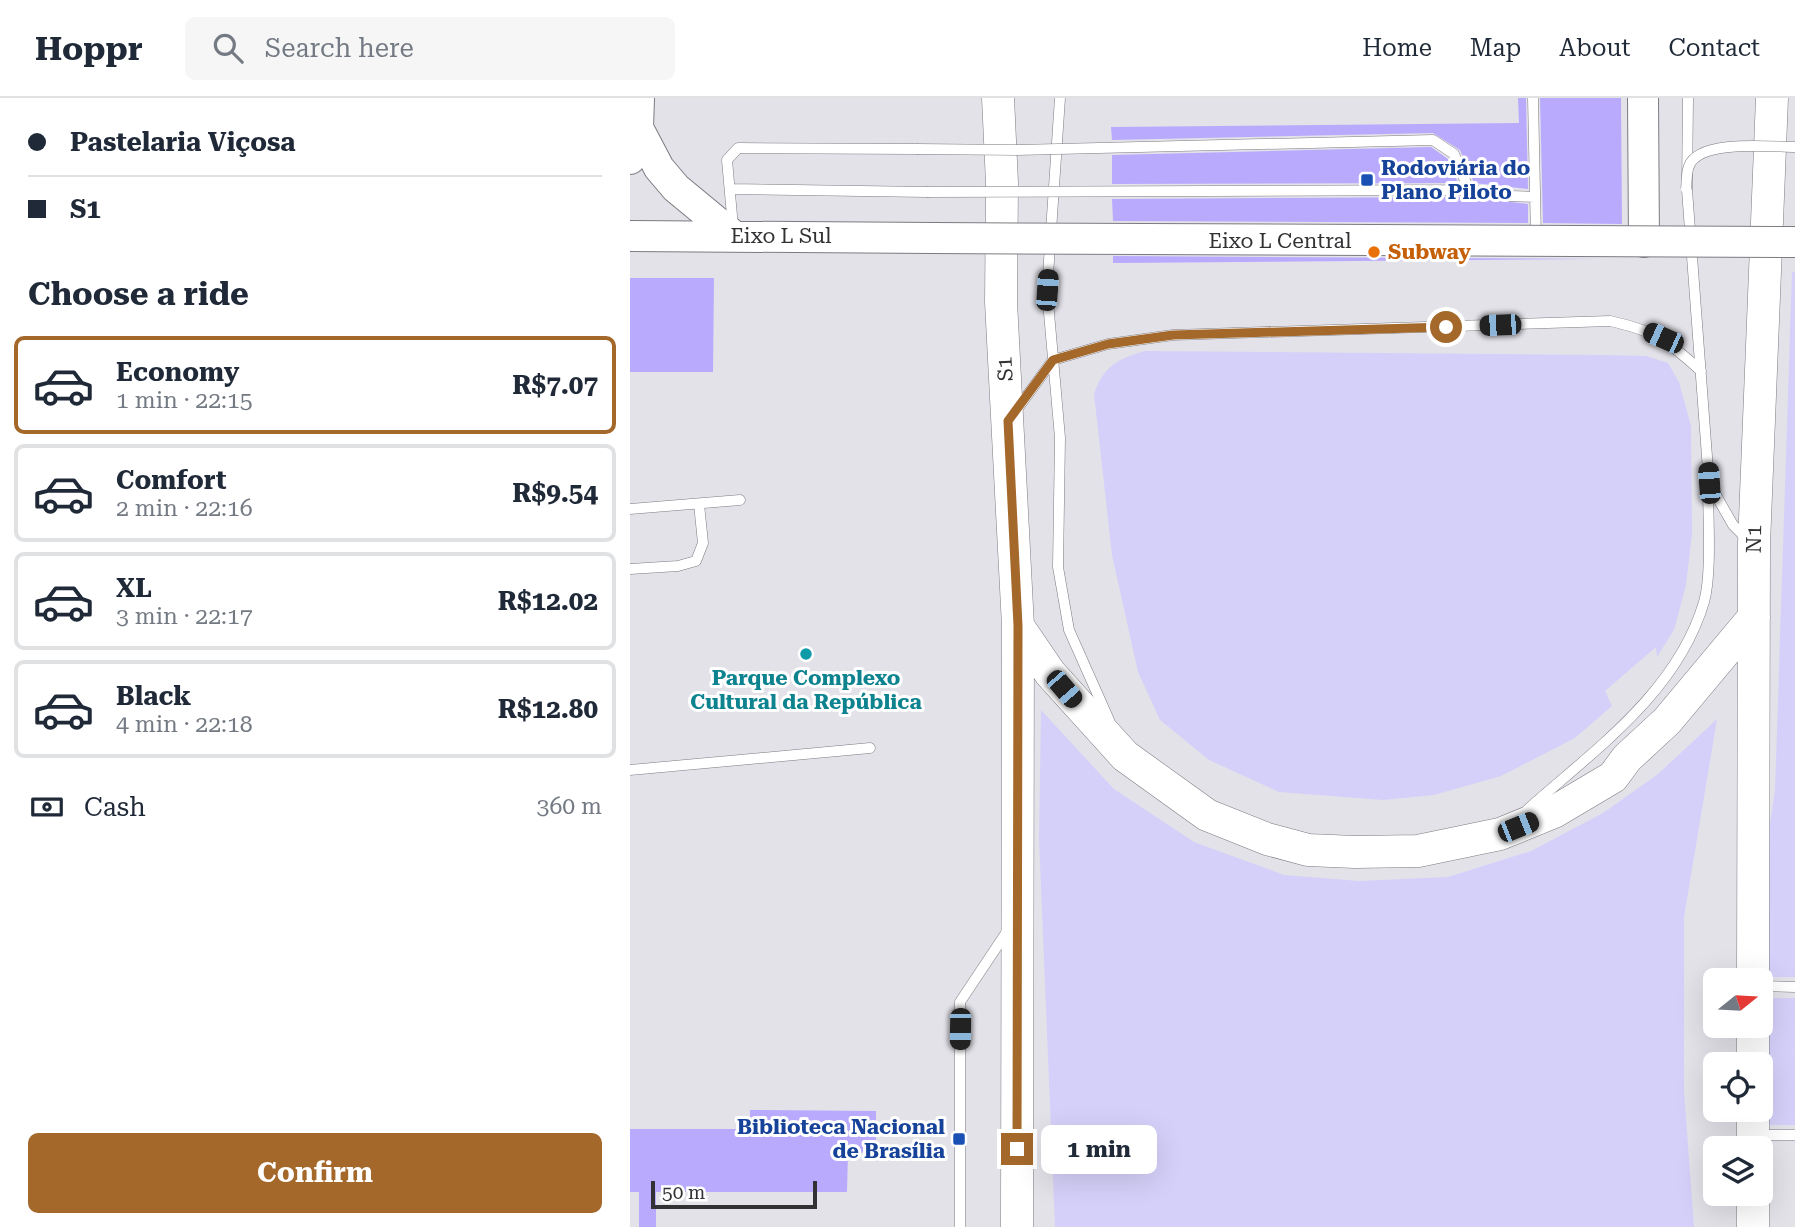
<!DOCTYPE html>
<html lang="en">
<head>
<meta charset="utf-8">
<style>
  :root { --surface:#fff; --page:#f6f6f7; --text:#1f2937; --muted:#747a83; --line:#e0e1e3; --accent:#a4682b }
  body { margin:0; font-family:"Roboto Serif",serif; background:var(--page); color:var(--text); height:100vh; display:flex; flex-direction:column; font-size:26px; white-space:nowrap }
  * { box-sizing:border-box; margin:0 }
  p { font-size:23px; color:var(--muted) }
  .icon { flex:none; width:38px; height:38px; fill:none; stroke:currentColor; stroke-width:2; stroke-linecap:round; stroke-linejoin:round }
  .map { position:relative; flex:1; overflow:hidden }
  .panel { display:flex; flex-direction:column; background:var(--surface); width:630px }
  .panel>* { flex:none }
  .top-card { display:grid; align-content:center; height:154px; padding:0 28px; background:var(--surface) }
  .needle { width:46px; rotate:72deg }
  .tools { position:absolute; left:1073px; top:870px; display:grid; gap:14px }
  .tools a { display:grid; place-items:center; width:70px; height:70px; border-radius:10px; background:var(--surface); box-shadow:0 7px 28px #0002; font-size:35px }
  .scale { position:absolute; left:21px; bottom:18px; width:166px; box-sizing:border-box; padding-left:7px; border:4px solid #323134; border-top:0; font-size:19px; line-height:24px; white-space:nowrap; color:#323134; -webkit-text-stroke:5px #fff; paint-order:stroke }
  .end { position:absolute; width:32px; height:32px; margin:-16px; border:9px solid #a4682b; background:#fff; box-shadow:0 0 0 4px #fff }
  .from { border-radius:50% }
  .bubble { position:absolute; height:49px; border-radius:10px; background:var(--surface); box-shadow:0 7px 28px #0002; font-size:23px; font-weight:700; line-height:49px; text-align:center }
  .car { position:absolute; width:21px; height:42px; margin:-21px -10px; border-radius:9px; box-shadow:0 0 5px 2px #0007; background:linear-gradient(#222 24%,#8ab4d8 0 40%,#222 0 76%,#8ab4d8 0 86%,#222 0) }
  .top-card b { display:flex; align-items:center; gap:24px; height:66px; font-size:26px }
  .top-card b+b { border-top:2px solid var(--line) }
  .top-card i { width:18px; height:18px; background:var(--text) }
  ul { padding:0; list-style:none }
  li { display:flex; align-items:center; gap:21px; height:98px; margin:0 14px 10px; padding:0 14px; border:4px solid var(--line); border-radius:10px }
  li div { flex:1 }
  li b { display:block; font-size:26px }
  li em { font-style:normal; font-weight:700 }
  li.current { border-color:var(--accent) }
  li>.icon { width:63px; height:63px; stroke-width:1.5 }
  h2 { padding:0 28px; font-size:32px; line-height:84px }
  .pay { display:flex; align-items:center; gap:18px; height:77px; padding:0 28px; font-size:26px }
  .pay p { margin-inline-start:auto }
  .primary-button { display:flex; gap:14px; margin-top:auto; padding:14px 28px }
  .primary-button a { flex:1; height:80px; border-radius:10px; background:var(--accent); color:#fff; font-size:28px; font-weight:700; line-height:80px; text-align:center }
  header { display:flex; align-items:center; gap:42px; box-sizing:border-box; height:98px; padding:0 35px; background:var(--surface); border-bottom:2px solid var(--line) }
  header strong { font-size:33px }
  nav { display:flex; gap:38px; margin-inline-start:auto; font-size:24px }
  .search { width:490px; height:63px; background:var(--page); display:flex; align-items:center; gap:18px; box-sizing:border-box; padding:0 24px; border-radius:10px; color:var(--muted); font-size:26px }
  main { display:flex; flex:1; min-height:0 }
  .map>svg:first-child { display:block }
  .green { fill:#d5d0f9 }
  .building { fill:#b9aafe }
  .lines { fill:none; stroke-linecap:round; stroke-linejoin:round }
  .service-casing { stroke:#7c7b82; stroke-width:11 }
  .primary-casing { stroke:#7c7b82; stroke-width:32 }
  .trunk-casing { stroke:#7c7b82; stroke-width:33 }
  .service { stroke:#fff; stroke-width:10 }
  .primary { stroke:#fff; stroke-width:30 }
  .trunk { stroke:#fff; stroke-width:32 }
  .service-bridge-casing { stroke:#7c7b82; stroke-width:11; stroke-linecap:butt }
  .primary-bridge-casing { stroke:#7c7b82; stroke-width:32; stroke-linecap:butt }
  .service-bridge { stroke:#fff; stroke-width:10 }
  .primary-bridge { stroke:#fff; stroke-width:30 }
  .route { stroke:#a4682b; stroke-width:9 }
  .transit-dot { fill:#1a4fb4; stroke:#fff; stroke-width:2.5 }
  .food-dot { fill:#e8710a; stroke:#fff; stroke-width:2.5 }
  .culture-dot { fill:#0f9aa8; stroke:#fff; stroke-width:2.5 }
  .labels { text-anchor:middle; stroke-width:6; stroke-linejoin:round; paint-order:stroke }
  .transit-label { font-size:21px; font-weight:bold; fill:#164399; stroke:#fff; text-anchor:start }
  .street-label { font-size:21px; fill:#323134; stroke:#fff }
  .food-label { font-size:21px; font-weight:bold; fill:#c56008; stroke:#fff; text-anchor:start }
  .culture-label { font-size:21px; font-weight:bold; fill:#0d838f; stroke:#fff }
</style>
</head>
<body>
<header>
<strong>Hoppr</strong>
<div class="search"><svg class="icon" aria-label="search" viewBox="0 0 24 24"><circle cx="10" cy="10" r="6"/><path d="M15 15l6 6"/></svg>Search here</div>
<nav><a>Home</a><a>Map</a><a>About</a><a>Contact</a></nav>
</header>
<main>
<section class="panel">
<div class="top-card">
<b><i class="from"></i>Pastelaria Viçosa</b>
<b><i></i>S1</b>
</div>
<h2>Choose a ride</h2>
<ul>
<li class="current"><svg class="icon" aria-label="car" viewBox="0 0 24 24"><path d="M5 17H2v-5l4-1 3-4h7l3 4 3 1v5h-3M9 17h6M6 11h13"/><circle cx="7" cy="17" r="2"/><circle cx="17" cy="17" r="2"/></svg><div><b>Economy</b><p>1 min · 22:15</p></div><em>R$7.07</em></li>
<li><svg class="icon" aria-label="car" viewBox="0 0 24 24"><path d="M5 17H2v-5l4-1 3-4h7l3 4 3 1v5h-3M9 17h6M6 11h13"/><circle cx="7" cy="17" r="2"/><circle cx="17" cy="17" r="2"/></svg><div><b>Comfort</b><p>2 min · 22:16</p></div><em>R$9.54</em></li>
<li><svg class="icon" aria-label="car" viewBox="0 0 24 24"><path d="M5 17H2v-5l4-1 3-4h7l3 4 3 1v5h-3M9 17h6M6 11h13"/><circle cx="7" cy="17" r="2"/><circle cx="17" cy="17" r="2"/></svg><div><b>XL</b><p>3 min · 22:17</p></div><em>R$12.02</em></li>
<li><svg class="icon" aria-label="car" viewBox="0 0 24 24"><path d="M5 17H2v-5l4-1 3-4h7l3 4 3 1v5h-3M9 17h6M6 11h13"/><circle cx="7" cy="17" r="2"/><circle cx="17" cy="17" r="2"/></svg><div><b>Black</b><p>4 min · 22:18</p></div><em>R$12.80</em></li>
</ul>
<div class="pay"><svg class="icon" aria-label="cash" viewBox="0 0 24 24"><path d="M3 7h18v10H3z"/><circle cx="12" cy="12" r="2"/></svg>Cash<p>360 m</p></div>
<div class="primary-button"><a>Confirm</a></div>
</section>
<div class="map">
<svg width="1165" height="1129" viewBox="0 0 1165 1129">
  <rect width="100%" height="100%" fill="#e3e2e9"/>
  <path class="green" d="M1162,174H1165V879H1129L1119,865L1145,692Z
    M515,253L971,257L1016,258L1038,265L1049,284L1061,328L1062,436L1056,487L1044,532L1027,559L1026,549L975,593L982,608L945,640L871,678L804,697L753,702L649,694L579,662L530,622L508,574L482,457L464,296C474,268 487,261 515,253Z
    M411,612L484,691L564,744L654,777L729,783L818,779L901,753L973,715L1028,676L1087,621L1054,819V993L1064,1129H425L409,741Z
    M1131,900H1165V1027H1129Z"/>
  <path class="building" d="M888,0H896L898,91L844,85L830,52L803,35L482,42L481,29L889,25Z
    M910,0H991L992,126L913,125Z
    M801,49L818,61L828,85L482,86V57Z
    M838,99L898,106V125L483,123L482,101Z
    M483,158L967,161L483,165Z
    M0,180H84L83,274H0Z
    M120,1012L246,1013V1054L218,1055L217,1094H26V1129H9V1094H0V1031H120Z"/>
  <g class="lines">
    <g class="service-casing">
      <path id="service" d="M430,0L417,192L430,340L428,469L439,532L479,622
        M903,0L906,140
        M1058,0L1057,92L1079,385L1103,427L1117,441
        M100,91L297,94
        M881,98L905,99
        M103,129L97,62L108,50L287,51
        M385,314L423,262L478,246L543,237L980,223C1025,233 1037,242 1071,273
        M0,411L110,402
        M0,471L48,468L66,463L73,445L69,406
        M0,672L240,650
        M897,712C964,652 1047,595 1074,504C1082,476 1078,419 1078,387
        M1130,888L1165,889
        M1127,1037H1165
        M330,1129V904L378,832"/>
    </g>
    <g class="primary-casing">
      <path id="primary" d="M1013,0L1014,144
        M8,30L29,70L46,90L104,138
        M0,61L8,30L9,0
        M0,138L303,140"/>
    </g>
    <g class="trunk-casing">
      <path id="trunk" d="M368,0L372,85L371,204L388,528L387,1129
        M388,528L420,575L495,658L577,717L637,741L678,752L725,754L788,753L870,736L924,714L983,679L997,660L1037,623L1124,519
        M1123,882L1124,446L1142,0
        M1123,966V928
        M1123,1050V1012
        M1123,1096V1129"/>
    </g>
    <use href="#service" class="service"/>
    <use href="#primary" class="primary"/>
    <use href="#trunk" class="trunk"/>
    <g class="service-bridge-casing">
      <path id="service-bridge" d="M287,51L387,52L803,42L824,56L839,92
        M1056,91C1057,84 1056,75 1059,68C1069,41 1141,49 1165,49
        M297,94L839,92L881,98"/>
    </g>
    <g class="primary-bridge-casing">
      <path id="primary-bridge" d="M303,140L1165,144"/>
    </g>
    <use href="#service-bridge" class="service-bridge"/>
    <use href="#primary-bridge" class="primary-bridge"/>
  </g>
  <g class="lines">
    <path class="route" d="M387,1051L388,528L378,323L423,262L478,246L543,237L816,229"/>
  </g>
  <g class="transit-dot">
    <rect x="730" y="75" width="14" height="14" rx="3.5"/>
    <rect x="322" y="1034" width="14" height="14" rx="3.5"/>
  </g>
  <circle class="food-dot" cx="744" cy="154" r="7"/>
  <circle class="culture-dot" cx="176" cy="556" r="7"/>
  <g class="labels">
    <g class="transit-label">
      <text x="751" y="77">Rodoviária do<tspan x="751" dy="24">Plano Piloto</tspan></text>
      <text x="315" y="1036" text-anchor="end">Biblioteca Nacional<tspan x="315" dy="24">de Brasília</tspan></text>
    </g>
    <g class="street-label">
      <text x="151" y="145">Eixo L Sul</text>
      <text x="650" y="150">Eixo L Central</text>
      <text transform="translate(375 271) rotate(-93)" y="7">S1</text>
      <text transform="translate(1124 441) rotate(-89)" y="7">N1</text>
    </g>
    <g class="food-label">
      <text x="758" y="161">Subway</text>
    </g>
    <g class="culture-label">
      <text x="176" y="587">Parque Complexo<tspan x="176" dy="24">Cultural da República</tspan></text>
    </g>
  </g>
</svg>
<div class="tools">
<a><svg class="needle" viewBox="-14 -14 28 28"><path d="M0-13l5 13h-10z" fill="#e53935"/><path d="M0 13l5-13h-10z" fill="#747a83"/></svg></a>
<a><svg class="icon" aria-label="locate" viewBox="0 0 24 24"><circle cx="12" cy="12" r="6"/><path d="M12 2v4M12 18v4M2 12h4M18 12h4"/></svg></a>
<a><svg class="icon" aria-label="layers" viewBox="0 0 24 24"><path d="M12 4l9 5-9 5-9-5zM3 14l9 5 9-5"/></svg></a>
</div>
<div class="scale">50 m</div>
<i class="end from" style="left:816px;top:229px"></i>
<i class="end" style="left:387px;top:1051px"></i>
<div class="bubble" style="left:411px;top:1027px;width:116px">1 min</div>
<i class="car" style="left:417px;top:192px;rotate:4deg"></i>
<i class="car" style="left:870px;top:227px;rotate:268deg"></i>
<i class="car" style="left:1033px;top:240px;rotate:294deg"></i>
<i class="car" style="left:1079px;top:385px;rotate:356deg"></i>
<i class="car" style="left:434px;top:591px;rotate:139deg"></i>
<i class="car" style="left:888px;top:729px;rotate:68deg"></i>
<i class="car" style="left:330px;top:931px;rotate:181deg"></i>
</div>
</main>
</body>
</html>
